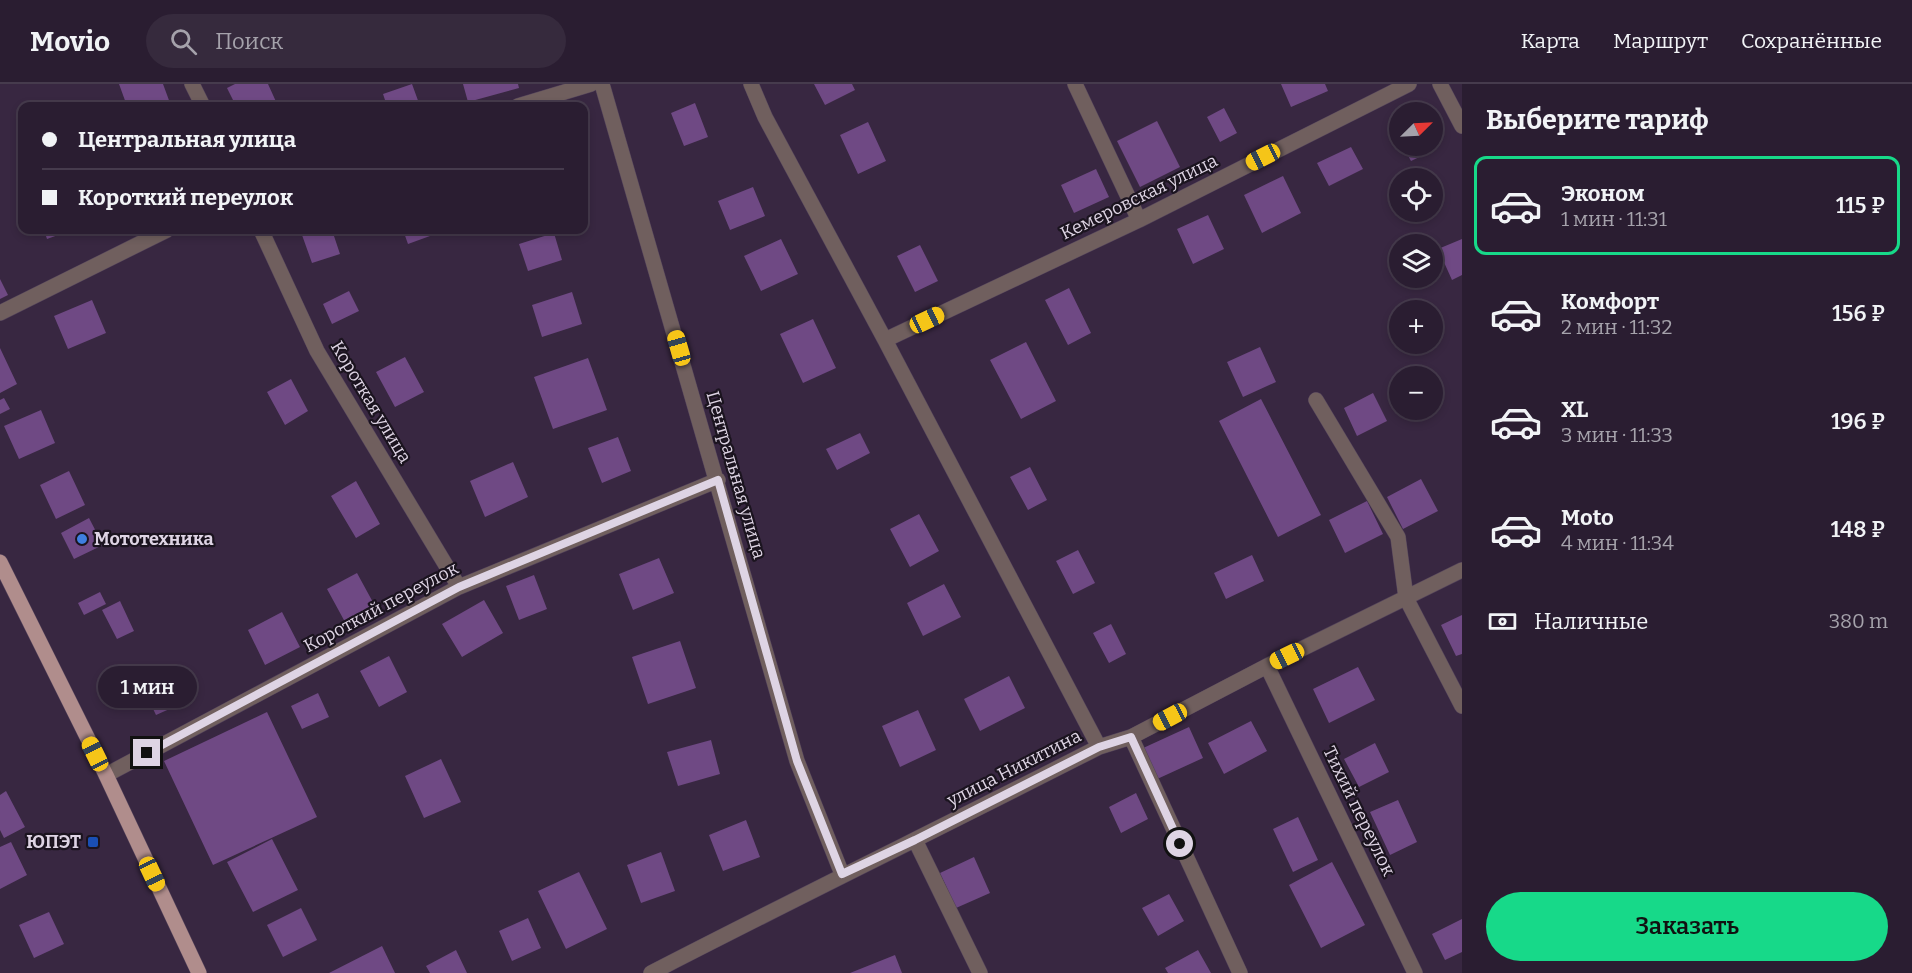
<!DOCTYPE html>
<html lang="ru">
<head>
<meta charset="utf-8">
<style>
  :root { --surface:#2a1d31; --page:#362a3d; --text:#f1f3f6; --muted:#a5a2ab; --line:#463b4d; --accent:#17d989 }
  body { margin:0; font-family:Bitter,serif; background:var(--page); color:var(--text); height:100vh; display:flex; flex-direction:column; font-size:22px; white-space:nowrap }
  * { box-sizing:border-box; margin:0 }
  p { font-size:20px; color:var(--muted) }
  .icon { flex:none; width:33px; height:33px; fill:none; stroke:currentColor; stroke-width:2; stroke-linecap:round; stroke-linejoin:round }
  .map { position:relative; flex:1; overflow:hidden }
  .panel { display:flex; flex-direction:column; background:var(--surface); width:450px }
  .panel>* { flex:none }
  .hud { position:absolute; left:18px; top:18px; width:570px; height:132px; border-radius:12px; box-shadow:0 3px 9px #0003,0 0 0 2px var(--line); display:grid; align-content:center; height:132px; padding:0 24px; background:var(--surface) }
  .needle { width:39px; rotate:66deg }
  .fabs { position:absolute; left:1389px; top:18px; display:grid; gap:12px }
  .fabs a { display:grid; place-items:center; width:54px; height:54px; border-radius:50%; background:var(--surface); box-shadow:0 3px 9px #0003,0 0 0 2px var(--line); font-size:30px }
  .end { position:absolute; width:27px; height:27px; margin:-14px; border:8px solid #ded4e4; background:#111; box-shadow:0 0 0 3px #111 }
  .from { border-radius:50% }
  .bubble { position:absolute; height:42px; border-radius:21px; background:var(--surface); box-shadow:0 3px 9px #0003,0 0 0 2px var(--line); font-size:20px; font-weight:600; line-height:42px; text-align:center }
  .car { position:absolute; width:18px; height:36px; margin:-18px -9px; border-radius:8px; box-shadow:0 0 4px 2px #0007; background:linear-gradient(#f5c518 24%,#345 0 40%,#f5c518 0 76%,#345 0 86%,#f5c518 0) }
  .hud b { display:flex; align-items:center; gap:21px; height:57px; font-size:22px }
  .hud b+b { border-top:2px solid var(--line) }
  .hud i { width:15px; height:15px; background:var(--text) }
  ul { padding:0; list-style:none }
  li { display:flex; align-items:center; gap:18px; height:99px; margin:0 12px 9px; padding:0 12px; border:3px solid transparent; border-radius:12px }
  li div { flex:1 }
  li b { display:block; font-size:22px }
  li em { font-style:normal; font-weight:600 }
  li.on { border-color:var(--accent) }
  li>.icon { width:54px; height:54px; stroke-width:1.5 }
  h2 { padding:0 24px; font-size:27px; line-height:72px }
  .pay { display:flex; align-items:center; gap:15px; height:66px; padding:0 24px; font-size:22px }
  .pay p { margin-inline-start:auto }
  .action { display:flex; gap:12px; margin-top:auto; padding:12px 24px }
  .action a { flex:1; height:69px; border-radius:36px; background:var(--accent); color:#111; font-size:24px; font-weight:600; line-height:69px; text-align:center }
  header { display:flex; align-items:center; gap:36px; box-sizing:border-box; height:84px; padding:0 30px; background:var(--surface); border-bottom:2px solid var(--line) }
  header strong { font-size:28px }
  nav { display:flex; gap:33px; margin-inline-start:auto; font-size:21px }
  .search { width:420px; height:54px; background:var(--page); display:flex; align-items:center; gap:15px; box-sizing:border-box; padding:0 21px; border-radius:33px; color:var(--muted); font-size:22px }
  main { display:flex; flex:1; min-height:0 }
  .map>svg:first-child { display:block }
  .building { fill:#6f4984 }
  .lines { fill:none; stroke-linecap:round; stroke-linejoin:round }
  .minor-casing { stroke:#53435b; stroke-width:16 }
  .major-casing { stroke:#53435b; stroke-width:16 }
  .minor { stroke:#705f5e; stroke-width:15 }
  .major { stroke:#b08d8c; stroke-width:15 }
  .route { stroke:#ded4e4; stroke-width:8 }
  .shop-dot { fill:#3f7fe0; stroke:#1b141f; stroke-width:2 }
  .transit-dot { fill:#1a4fb4; stroke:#1b141f; stroke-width:2 }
  .labels { text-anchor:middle; stroke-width:4.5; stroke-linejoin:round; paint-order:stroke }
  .street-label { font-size:18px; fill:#ded4e4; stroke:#1b141f }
  .poi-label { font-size:18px; font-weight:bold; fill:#ded4e4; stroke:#1b141f; text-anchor:start }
</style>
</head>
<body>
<header>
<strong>Movio</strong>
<div class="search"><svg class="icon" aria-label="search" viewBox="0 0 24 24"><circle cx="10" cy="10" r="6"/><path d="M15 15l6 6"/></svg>Поиск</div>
<nav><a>Карта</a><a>Маршрут</a><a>Сохранённые</a></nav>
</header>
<main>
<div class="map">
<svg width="1462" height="889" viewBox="0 0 1462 889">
  <rect width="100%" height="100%" fill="#382741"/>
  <path class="building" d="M119,0H163L170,19L158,22H127Z
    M235,0H268L278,22H236L227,4Z
    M412,0L420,22H387L383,10Z
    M463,0H518L519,4L468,18Z
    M814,0H852L855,6L825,21Z
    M1281,0H1325L1328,7L1291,23Z
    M695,19L708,53L684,62L671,29Z
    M1224,24L1237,49L1220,58L1207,33Z
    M1157,37L1180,83L1140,103L1117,57Z
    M868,38L886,77L858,90L840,51Z
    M1403,62H1429L1432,67L1411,77Z
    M1351,63L1363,85L1329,102L1317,79Z
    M1096,85L1109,113L1074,129L1061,101Z
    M1283,92L1301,129L1262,149L1244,111Z
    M753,103L765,132L730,146L718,117Z
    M1208,131L1224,165L1193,180L1177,145Z
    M44,146H72L47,155Z
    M319,146H332L340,170L312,179L302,151Z
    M403,146H427L430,152L408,160Z
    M554,149L562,176L528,187L519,160Z
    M781,155L798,190L761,207L744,172Z
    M1462,155V191L1452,196L1438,165Z
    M920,161L938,197L915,208L897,172Z
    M0,195L8,211L0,215Z
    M1069,204L1091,249L1068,261L1045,216Z
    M349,207L359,227L332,240L323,220Z
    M572,208L582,240L542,253L532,221Z
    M92,216L106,249L68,265L54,232Z
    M813,235L836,284L803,299L780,250Z
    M1026,258L1056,317L1021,335L990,276Z
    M1260,263L1276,298L1243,313L1227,278Z
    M0,264L17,300L0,309Z
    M405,273L424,308L395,323L376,288Z
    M588,274L607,326L553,345L534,293Z
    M291,295L308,327L285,341L267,308Z
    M1373,309L1387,337L1357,352L1344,324Z
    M4,314L10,325L0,330V316Z
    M1261,315L1321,431L1278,453L1219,337Z
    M41,326L55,359L19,375L4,342Z
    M860,349L870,369L837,386L826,365Z
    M618,353L631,387L602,399L588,364Z
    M513,378L528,413L485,433L470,397Z
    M1030,383L1047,416L1028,426L1010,393Z
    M69,387L85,421L56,435L40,401Z
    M1421,395L1438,427L1403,445L1387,413Z
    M356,397L380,440L356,454L331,412Z
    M1367,417L1383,450L1345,469L1329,436Z
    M919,430L939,467L910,483L890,445Z
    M89,434L103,461L74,475L61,449Z
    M1078,466L1095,499L1073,510L1056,477Z
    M1252,471L1264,497L1226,515L1214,489Z
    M659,474L674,509L633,526L619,490Z
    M357,489L375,522L345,538L327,505Z
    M534,491L547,525L519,536L506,502Z
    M944,500L961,533L923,552L907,519Z
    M100,508L106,520L84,531L78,519Z
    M484,516L503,549L462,573L442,540Z
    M120,517L134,547L117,555L102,526Z
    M282,528L300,563L265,581L248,546Z
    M1462,531V570L1456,572L1441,541Z
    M1111,540L1126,570L1109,579L1093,549Z
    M680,557L696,604L648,620L632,573Z
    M389,572L407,608L379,623L360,587Z
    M1358,583L1375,616L1329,639L1313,605Z
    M168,585L183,619L156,631L140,598Z
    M1009,592L1025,624L980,647L964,615Z
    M318,609L329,633L302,645L291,622Z
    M918,626L936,666L900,683L882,642Z
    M267,628L317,733L213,781L164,677Z
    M1251,637L1267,667L1224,690L1208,659Z
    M1189,643L1203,674L1155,696L1141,665Z
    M711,656L720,690L678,702L667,668Z
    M1375,659L1389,688L1359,703L1344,675Z
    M441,675L461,718L424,734L405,692Z
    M6,707L25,743L4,754L0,746V711Z
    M1136,709L1148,735L1121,749L1109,723Z
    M1398,716L1417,758L1390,771L1370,728Z
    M1298,733L1318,776L1293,788L1273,745Z
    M746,736L760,773L723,787L709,751Z
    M272,755L298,806L253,828L227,778Z
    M11,758L27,791L0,805V763Z
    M661,768L675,807L641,819L627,781Z
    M974,773L990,809L956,824L940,789Z
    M1332,778L1365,841L1321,864L1289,801Z
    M579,788L607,845L566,865L538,807Z
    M1169,810L1184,837L1158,852L1142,824Z
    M301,824L317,856L283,873L267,841Z
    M49,828L64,860L34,874L19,841Z
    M528,834L541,864L512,877L499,847Z
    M1462,835V868L1445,876L1432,850Z
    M382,862L395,889H329Z
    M456,866L467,889H430L426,882Z
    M1198,866L1211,889H1168L1165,884Z
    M895,871L902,889H850Z"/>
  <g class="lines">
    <g class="minor-casing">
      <path id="minor" d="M192,0L203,22
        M602,0L797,677L842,790
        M751,0L765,33L885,256L1099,663
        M1075,0L1139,136
        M1440,0L1462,42
        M518,22L591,0
        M261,146L317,267L459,503
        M0,229L167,146
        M885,256L1139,136L1409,0
        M1316,316L1398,453L1406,514L1462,622
        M1267,582L1415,889
        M1131,653L1240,889
        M106,691L459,503L718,396
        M915,756L980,889
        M651,889C800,812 950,739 1099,663L1131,653L1267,582L1462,486"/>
    </g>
    <g class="major-casing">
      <path id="major" d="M0,478L106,691L199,889"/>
    </g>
    <use href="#minor" class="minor"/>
    <use href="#major" class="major"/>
  </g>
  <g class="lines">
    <path class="route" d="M147,669L459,503L718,396L797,677L842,790L915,756L1099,663L1131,653L1180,760"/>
  </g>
  <circle class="shop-dot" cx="82" cy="455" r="6"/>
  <rect class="transit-dot" x="87" y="752" width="12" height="12" rx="3"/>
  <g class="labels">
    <g class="street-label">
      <text transform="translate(1139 113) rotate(-26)" y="6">Кемеровская улица</text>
      <text transform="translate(371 318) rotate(59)" y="6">Короткая улица</text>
      <text transform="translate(736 391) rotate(74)" y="6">Центральная улица</text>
      <text transform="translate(381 523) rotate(-28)" y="6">Короткий переулок</text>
      <text transform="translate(1014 684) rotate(-27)" y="6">улица Никитина</text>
      <text transform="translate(1359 727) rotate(64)" y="6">Тихий переулок</text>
    </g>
    <g class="poi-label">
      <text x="94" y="461">Мототехника</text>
      <text x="81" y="764" text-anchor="end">ЮПЭТ</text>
    </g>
  </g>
</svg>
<div class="fabs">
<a><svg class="needle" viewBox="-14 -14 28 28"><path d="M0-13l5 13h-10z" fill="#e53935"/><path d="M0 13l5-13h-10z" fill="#a5a2ab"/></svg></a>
<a><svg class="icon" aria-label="locate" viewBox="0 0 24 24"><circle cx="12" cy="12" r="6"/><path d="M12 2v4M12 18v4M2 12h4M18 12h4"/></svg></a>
<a><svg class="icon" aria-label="layers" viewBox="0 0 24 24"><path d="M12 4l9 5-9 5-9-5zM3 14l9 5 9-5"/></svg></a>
<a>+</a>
<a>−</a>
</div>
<i class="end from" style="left:1180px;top:760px"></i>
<i class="end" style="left:147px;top:669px"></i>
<div class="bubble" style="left:98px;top:582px;width:99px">1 мин</div>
<i class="car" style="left:1263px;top:73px;rotate:243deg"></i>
<i class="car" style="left:927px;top:236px;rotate:65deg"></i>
<i class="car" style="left:679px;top:264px;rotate:344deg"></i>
<i class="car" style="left:1287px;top:572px;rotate:244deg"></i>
<i class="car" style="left:1170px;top:633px;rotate:242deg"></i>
<i class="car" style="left:95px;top:670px;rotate:334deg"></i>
<i class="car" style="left:152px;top:790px;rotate:155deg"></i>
<div class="hud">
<b><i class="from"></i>Центральная улица</b>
<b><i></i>Короткий переулок</b>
</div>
</div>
<section class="panel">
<h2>Выберите тариф</h2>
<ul>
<li class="on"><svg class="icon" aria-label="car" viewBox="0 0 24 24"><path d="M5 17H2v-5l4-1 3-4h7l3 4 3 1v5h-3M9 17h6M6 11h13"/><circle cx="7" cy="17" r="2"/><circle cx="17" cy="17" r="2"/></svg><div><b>Эконом</b><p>1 мин · 11:31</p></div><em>115 ₽</em></li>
<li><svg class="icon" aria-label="car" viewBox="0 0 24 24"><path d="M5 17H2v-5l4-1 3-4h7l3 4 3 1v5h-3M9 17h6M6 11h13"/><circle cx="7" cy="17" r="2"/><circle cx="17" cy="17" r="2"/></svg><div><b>Комфорт</b><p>2 мин · 11:32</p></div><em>156 ₽</em></li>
<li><svg class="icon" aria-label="car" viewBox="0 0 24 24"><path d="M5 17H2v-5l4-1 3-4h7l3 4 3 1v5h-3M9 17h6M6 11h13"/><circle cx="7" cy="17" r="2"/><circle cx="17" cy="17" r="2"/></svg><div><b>XL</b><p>3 мин · 11:33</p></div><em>196 ₽</em></li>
<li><svg class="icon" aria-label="car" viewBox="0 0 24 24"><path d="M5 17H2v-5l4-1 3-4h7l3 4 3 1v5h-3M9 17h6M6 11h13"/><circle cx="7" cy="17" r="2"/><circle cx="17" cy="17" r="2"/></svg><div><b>Moto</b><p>4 мин · 11:34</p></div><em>148 ₽</em></li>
</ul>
<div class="pay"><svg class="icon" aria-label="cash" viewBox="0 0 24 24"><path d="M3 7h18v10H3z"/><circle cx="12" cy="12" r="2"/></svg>Наличные<p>380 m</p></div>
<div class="action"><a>Заказать</a></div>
</section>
</main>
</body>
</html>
